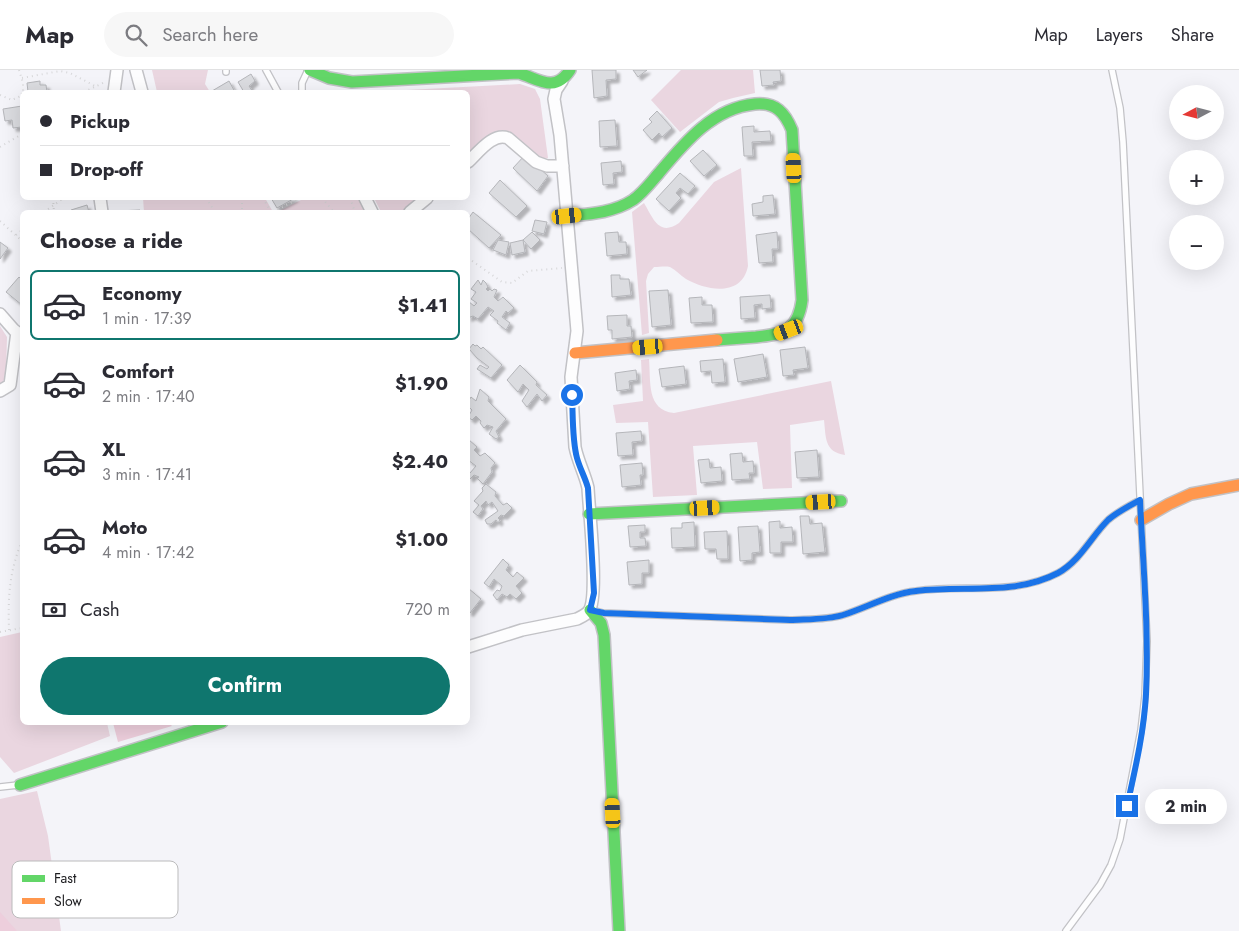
<!DOCTYPE html>
<html lang="en">
<head>
<meta charset="utf-8">
<style>
  :root { --surface:#fff; --page:#f7f7f7; --text:#2b2b33; --muted:#7c7c81; --line:#e1e1e2; --accent:#0f766e }
  body { margin:0; font-family:Jost,sans-serif; background:var(--page); color:var(--text); height:100vh; display:flex; flex-direction:column; font-size:19px; white-space:nowrap }
  * { box-sizing:border-box; margin:0 }
  p { font-size:16px; color:var(--muted) }
  .icon { flex:none; width:28px; height:28px; fill:none; stroke:currentColor; stroke-width:2; stroke-linecap:round; stroke-linejoin:round }
  .map { position:relative; flex:1; overflow:hidden }
  .side { position:absolute; left:20px; top:140px; width:450px; height:515px; display:flex; flex-direction:column; background:var(--surface); border-radius:8px; box-shadow:0 5px 20px #0002 }
  .side>* { flex:none }
  .top-card { position:absolute; left:20px; top:20px; width:450px; height:110px; border-radius:8px; box-shadow:0 5px 20px #0002; display:grid; align-content:center; height:110px; padding:0 20px; background:var(--surface) }
  .needle { width:32px; rotate:263deg }
  .fabs { position:absolute; left:1169px; top:15px; display:grid; gap:10px }
  .fabs a { display:grid; place-items:center; width:55px; height:55px; border-radius:50%; background:var(--surface); box-shadow:0 5px 20px #0002; font-size:25px }
  .end { position:absolute; width:22px; height:22px; margin:-11px; border:6px solid #1a73e8; background:#fff; box-shadow:0 0 0 2px #fff }
  .from { border-radius:50% }
  .bubble { position:absolute; height:35px; border-radius:18px; background:var(--surface); box-shadow:0 5px 20px #0002; font-size:16px; font-weight:700; line-height:35px; text-align:center }
  .car { position:absolute; width:15px; height:30px; margin:-15px -8px; border-radius:6px; box-shadow:0 0 4px 1px #0007; background:linear-gradient(#f5c518 24%,#345 0 40%,#f5c518 0 76%,#345 0 86%,#f5c518 0) }
  .top-card b { display:flex; align-items:center; gap:18px; height:48px; font-size:19px }
  .top-card b+b { border-top:1px solid var(--line) }
  .top-card i { width:12px; height:12px; background:var(--text) }
  ul { padding:0; list-style:none }
  li { display:flex; align-items:center; gap:15px; height:70px; margin:0 10px 8px; padding:0 10px; border:2px solid transparent; border-radius:8px }
  li div { flex:1 }
  li b { display:block; font-size:19px }
  li em { font-style:normal; font-weight:700 }
  li.active { border-color:var(--accent) }
  li>.icon { width:45px; height:45px; stroke-width:1.5 }
  h2 { padding:0 20px; font-size:22px; line-height:60px }
  .pay { display:flex; align-items:center; gap:12px; height:55px; padding:0 20px; font-size:19px }
  .pay p { margin-inline-start:auto }
  .primary-button { display:flex; gap:10px; margin-top:auto; padding:10px 20px }
  .primary-button a { flex:1; height:58px; border-radius:30px; background:var(--accent); color:#fff; font-size:20px; font-weight:700; line-height:58px; text-align:center }
  header { display:flex; align-items:center; gap:30px; box-sizing:border-box; height:70px; padding:0 25px; background:var(--surface); border-bottom:1px solid var(--line) }
  header strong { font-size:24px }
  nav { display:flex; gap:28px; margin-inline-start:auto; font-size:18px }
  .search { width:350px; height:45px; background:var(--page); display:flex; align-items:center; gap:12px; box-sizing:border-box; padding:0 18px; border-radius:28px; color:var(--muted); font-size:19px }
  .map>svg:first-child { display:block }
  .green { fill:#ead6e0 }
  .forest { fill:#edcedc }
  .building { fill:#dbdce0; stroke:#b5b6ba; filter:url(#shadow) }
  .lines { fill:none; stroke-linecap:round; stroke-linejoin:round }
  .lane-casing { stroke:#c2c2c6; stroke-width:8 }
  .street-casing { stroke:#c2c2c6; stroke-width:14 }
  .fast-casing { stroke:#c2c2c6; stroke-width:14 }
  .slow-casing { stroke:#c2c2c6; stroke-width:14 }
  .path { stroke:#d7d7d9; stroke-width:2; stroke-dasharray:1 4; stroke-linecap:butt }
  .lane { stroke:#fdfdfe; stroke-width:5.5 }
  .street { stroke:#fdfdfe; stroke-width:11 }
  .fast { stroke:#63d668; stroke-width:11 }
  .slow { stroke:#ff974d; stroke-width:11 }
  .route { stroke:#1a73e8; stroke-width:6 }
  .key { fill:#fff; stroke:#bbbbbc; stroke-width:1 }
  .key-label { font-size:14px; fill:#1c1c1f }
</style>
</head>
<body>
<header>
<strong>Map</strong>
<div class="search"><svg class="icon" aria-label="search" viewBox="0 0 24 24"><circle cx="10" cy="10" r="6"/><path d="M15 15l6 6"/></svg>Search here</div>
<nav><a>Map</a><a>Layers</a><a>Share</a></nav>
</header>
<div class="map">
<svg width="1239" height="861" viewBox="0 0 1239 861">
  <defs>
    <filter id="shadow"><feDropShadow dx="3.5" dy="3.5" stdDeviation="1" flood-color="#0004"/></filter>
  </defs>
  <rect width="100%" height="100%" fill="#f4f4f9"/>
  <path class="green" d="M152,0H208L205,14L210,22H157Z
    M681,0H753L755,23L733,28L719,32L680,62L651,30Z
    M520,14L535,19L540,29L548,88L543,89L537,87L507,62L502,60L497,62L468,87V22H369Z
    M741,98L748,196C742,227 707,221 686,209C681,206 676,200 670,197C665,196 660,197 654,197L648,204L646,211L649,263L642,265L632,142L644,133C653,148 659,167 679,153L714,112Z
    M143,128H265L273,142H144Z
    M305,128H360L368,142H277Z
    M374,128H421L404,142H381Z
    M0,256L7,267L6,305L2,314L0,315Z
    M649,289C651,311 646,340 674,343L831,311L845,385C824,382 826,367 824,350L790,355L792,418L763,419L757,372L693,376L697,425L653,427L648,352L616,353L613,335L643,331L641,290Z
    M22,562V652L107,653L110,666L14,703L0,687V567Z
    M37,721L48,766L61,861H0V729Z"/>
  <path class="forest" d="M113,653H169L172,656L118,672Z
    M0,842L17,861H0Z"/>
  <path class="building" d="M592,0H616V9L606,10L607,26L594,28Z
    M633,0H647L638,7Z
    M760,0H780L781,11L773,12L774,15L762,16Z
    M251,4L255,11L249,16L253,22H244L238,12Z
    M40,11V15H46L47,22H28L27,13Z
    M229,11L235,22H213L212,21Z
    M22,36V57L13,58L12,50L5,51L3,39Z
    M657,41L672,58L662,67L659,63L652,70L643,60L652,52L649,49Z
    M615,50L617,76L600,77L599,51Z
    M754,56V62L770,61L771,71L752,72L753,86H744L742,57Z
    M703,80L717,95L704,106L690,91Z
    M525,85L548,106L537,121L513,98Z
    M621,91L622,102L613,103L614,114L603,115L601,93Z
    M680,103L695,116L688,124L680,118L676,123L681,128L669,141L656,129Z
    M500,110L527,136L516,147L489,123Z
    M773,125L775,144L753,146L752,134L763,132V126Z
    M271,128H295L277,138Z
    M87,135L89,142H71V140Z
    M140,140V142H116V141Z
    M473,142L501,165L489,178L468,159V149Z
    M535,150L547,152L544,164L532,161Z
    M532,162L540,170L531,179L523,170Z
    M618,162L619,172H626L627,184L607,186L605,163Z
    M777,162L778,179H772L773,192L759,193L756,165Z
    M498,170L509,172L506,185L493,180Z
    M523,170L525,182L512,185L510,173Z
    M0,172L8,178L0,189Z
    M611,205H620V209H629L631,225L612,227Z
    M19,207L22,210V235L6,222Z
    M478,210L481,215L483,210L486,213L488,217L486,219L488,221L490,219L492,221L494,219L497,220L494,227L498,231L503,227L514,238L508,243L506,241L502,247L510,253L506,260L497,253L498,251L490,245L494,241L488,237L478,249L473,246L468,248V231L474,236L477,233L471,229L476,222L471,219Z
    M668,220L671,255L652,257L649,221Z
    M770,225L771,238L762,239V234L754,235L755,248L741,249L740,227Z
    M702,227V235H712L713,252L691,253L689,228Z
    M627,245V256H631L632,267L612,269V260H608L607,246Z
    M473,274L475,276L477,275L481,279L483,277L502,295L491,308L477,299L480,295L487,299L489,297L477,288L469,279Z
    M805,277L808,298L793,300L794,305L783,306L780,280Z
    M763,284L767,307L738,312L734,289Z
    M723,289L725,312L712,313L711,301L701,302L700,291Z
    M520,295L537,312L536,315L547,325L542,331L537,324L527,337L522,331L529,320L523,314L518,322L507,310Z
    M684,296L686,314L662,317L659,299Z
    M636,300L637,310L629,311L630,319L617,321L615,303Z
    M480,319L489,327L488,331L506,349L496,361L499,367L496,369L489,364L493,357L487,355L484,358L480,353L481,351L476,346L472,350L468,347L472,340L468,336V332L471,327L476,331Z
    M641,361L642,371L632,372L633,385L618,386L616,363Z
    M468,369L477,377L474,380L480,386L485,383L495,393L491,398L492,402L483,414L477,408L479,407L474,405L470,409L468,406V400L470,403L476,396L468,390Z
    M817,380L819,407L797,408L795,382Z
    M742,383L743,392L753,391L754,403H749L750,409L732,410L730,384Z
    M709,389L710,398L721,397L722,411L701,413L698,390Z
    M642,393L643,405H640L641,415L622,417L620,395Z
    M486,414L496,422L495,426L503,435L507,433L512,438L504,446L501,445L498,448L500,450L498,453L496,450L491,454H487L485,450L498,441L492,432L488,435L486,431L481,436L483,439L478,446L473,442L479,435L474,431L483,421L482,418Z
    M800,446H809L810,454L822,453L825,482L803,484Z
    M780,451V458L792,457L793,472H781V483H770L769,452Z
    M694,452L695,477L672,478L671,458H682V453Z
    M645,455V462H640V468H645L646,476L630,477L628,456Z
    M758,456L760,482L752,483V490L740,491L738,457Z
    M727,461L728,489H717L716,479H705L704,462Z
    M503,489L509,495L506,500L513,507L517,502L524,508L516,516L522,523L516,529L510,524L507,527L502,524L497,530L493,525L497,520L500,521L502,516L494,509L489,517L484,513Z
    M649,490V503H642V514L629,515L627,492Z
    M468,518L481,529L470,543L468,542Z"/>
  <g class="lines">
    <g class="lane-casing">
      <path id="lane" d="M266,0L278,22
        M226,2V0
        M302,22V13L308,0
        M596,541L603,543L790,550C807,549 827,550 843,545C868,537 890,524 916,521C964,514 1014,526 1058,503C1080,491 1091,467 1108,450C1117,442 1129,436 1140,430
        M0,717L18,715
        M1066,861L1100,815L1111,795L1120,769L1141,660L1145,626L1147,571L1123,72L1120,38L1112,0"/>
    </g>
    <g class="street-casing">
      <path id="street" d="M136,0L142,22
        M114,22L117,0
        M468,92C478,83 493,62 508,68L536,92L547,96H563
        M100,128L102,142
        M365,128L372,142
        M410,142L427,128
        M0,244L14,260L22,266
        M0,321L10,315L17,262
        M468,577L522,560L577,549C581,547 586,545 589,541C599,526 589,440 588,418C585,404 578,392 575,377L571,307L577,261L560,65L554,29L556,20L562,11"/>
    </g>
    <g class="fast-casing">
      <path id="fast" d="M310,0L329,8L352,12L519,3C540,10 555,23 570,0
        M567,146C589,144 613,143 633,130C643,123 651,112 659,103C685,72 713,38 755,34C776,32 785,43 792,60L802,230C798,261 784,264 756,267C743,268 730,269 717,270
        M589,444L841,431
        M590,540L601,553L604,565L619,861
        M20,715L222,652"/>
    </g>
    <g class="slow-casing">
      <path id="slow" d="M575,283L717,270
        M1141,450L1169,434L1191,424L1239,415"/>
    </g>
    <path class="path" d="M19,0L23,13V22
      M22,8L60,1L70,3L95,16
      M84,22L105,12
      M0,25L12,30L21,26L22,23
      M0,77L22,64
      M53,128L54,142
      M206,128L215,142
      M242,128V142
      M263,128L271,142
      M322,128L334,142
      M350,128L355,142
      M44,142L64,128
      M273,142L300,128
      M0,151L22,171
      M16,165L22,160
      M468,188L502,212L512,213L528,201L562,198
      M9,560C8,527 9,502 22,471
      M0,562L22,558"/>
    <use href="#lane" class="lane"/>
    <use href="#street" class="street"/>
    <use href="#fast" class="fast"/>
    <use href="#slow" class="slow"/>
  </g>
  <g class="lines">
    <path class="route" d="M572,325C573,344 572,370 577,388C580,399 585,407 588,418L594,523L590,540L604,543L790,550C807,549 827,550 843,545C868,537 890,524 916,521C964,515 1014,526 1058,503C1080,491 1091,467 1108,450C1117,442 1129,436 1140,430C1143,495 1149,559 1146,624C1144,662 1135,700 1127,736"/>
  </g>
  <rect x="12" y="791" width="166" height="57" rx="8" class="key"/>
  <rect x="22" y="805" width="23" height="7" fill="#63d668"/>
  <rect x="22" y="828" width="23" height="6" fill="#ff974d"/>
  <g class="key-label">
    <text x="54" y="813">Fast</text>
    <text x="54" y="836">Slow</text>
  </g>
</svg>
<div class="fabs">
<a><svg class="needle" viewBox="-14 -14 28 28"><path d="M0-13l5 13h-10z" fill="#e53935"/><path d="M0 13l5-13h-10z" fill="#7c7c81"/></svg></a>
<a>+</a>
<a>−</a>
</div>
<i class="end from" style="left:572px;top:325px"></i>
<i class="end" style="left:1127px;top:736px"></i>
<div class="bubble" style="left:1145px;top:719px;width:82px">2 min</div>
<i class="car" style="left:794px;top:98px;rotate:357deg"></i>
<i class="car" style="left:567px;top:146px;rotate:84deg"></i>
<i class="car" style="left:789px;top:260px;rotate:249deg"></i>
<i class="car" style="left:648px;top:277px;rotate:265deg"></i>
<i class="car" style="left:821px;top:432px;rotate:267deg"></i>
<i class="car" style="left:705px;top:438px;rotate:87deg"></i>
<i class="car" style="left:613px;top:743px;rotate:357deg"></i>
<div class="top-card">
<b><i class="from"></i>Pickup</b>
<b><i></i>Drop-off</b>
</div>
<section class="side">
<h2>Choose a ride</h2>
<ul>
<li class="active"><svg class="icon" aria-label="car" viewBox="0 0 24 24"><path d="M5 17H2v-5l4-1 3-4h7l3 4 3 1v5h-3M9 17h6M6 11h13"/><circle cx="7" cy="17" r="2"/><circle cx="17" cy="17" r="2"/></svg><div><b>Economy</b><p>1 min · 17:39</p></div><em>$1.41</em></li>
<li><svg class="icon" aria-label="car" viewBox="0 0 24 24"><path d="M5 17H2v-5l4-1 3-4h7l3 4 3 1v5h-3M9 17h6M6 11h13"/><circle cx="7" cy="17" r="2"/><circle cx="17" cy="17" r="2"/></svg><div><b>Comfort</b><p>2 min · 17:40</p></div><em>$1.90</em></li>
<li><svg class="icon" aria-label="car" viewBox="0 0 24 24"><path d="M5 17H2v-5l4-1 3-4h7l3 4 3 1v5h-3M9 17h6M6 11h13"/><circle cx="7" cy="17" r="2"/><circle cx="17" cy="17" r="2"/></svg><div><b>XL</b><p>3 min · 17:41</p></div><em>$2.40</em></li>
<li><svg class="icon" aria-label="car" viewBox="0 0 24 24"><path d="M5 17H2v-5l4-1 3-4h7l3 4 3 1v5h-3M9 17h6M6 11h13"/><circle cx="7" cy="17" r="2"/><circle cx="17" cy="17" r="2"/></svg><div><b>Moto</b><p>4 min · 17:42</p></div><em>$1.00</em></li>
</ul>
<div class="pay"><svg class="icon" aria-label="cash" viewBox="0 0 24 24"><path d="M3 7h18v10H3z"/><circle cx="12" cy="12" r="2"/></svg>Cash<p>720 m</p></div>
<div class="primary-button"><a>Confirm</a></div>
</section>
</div>
</body>
</html>
